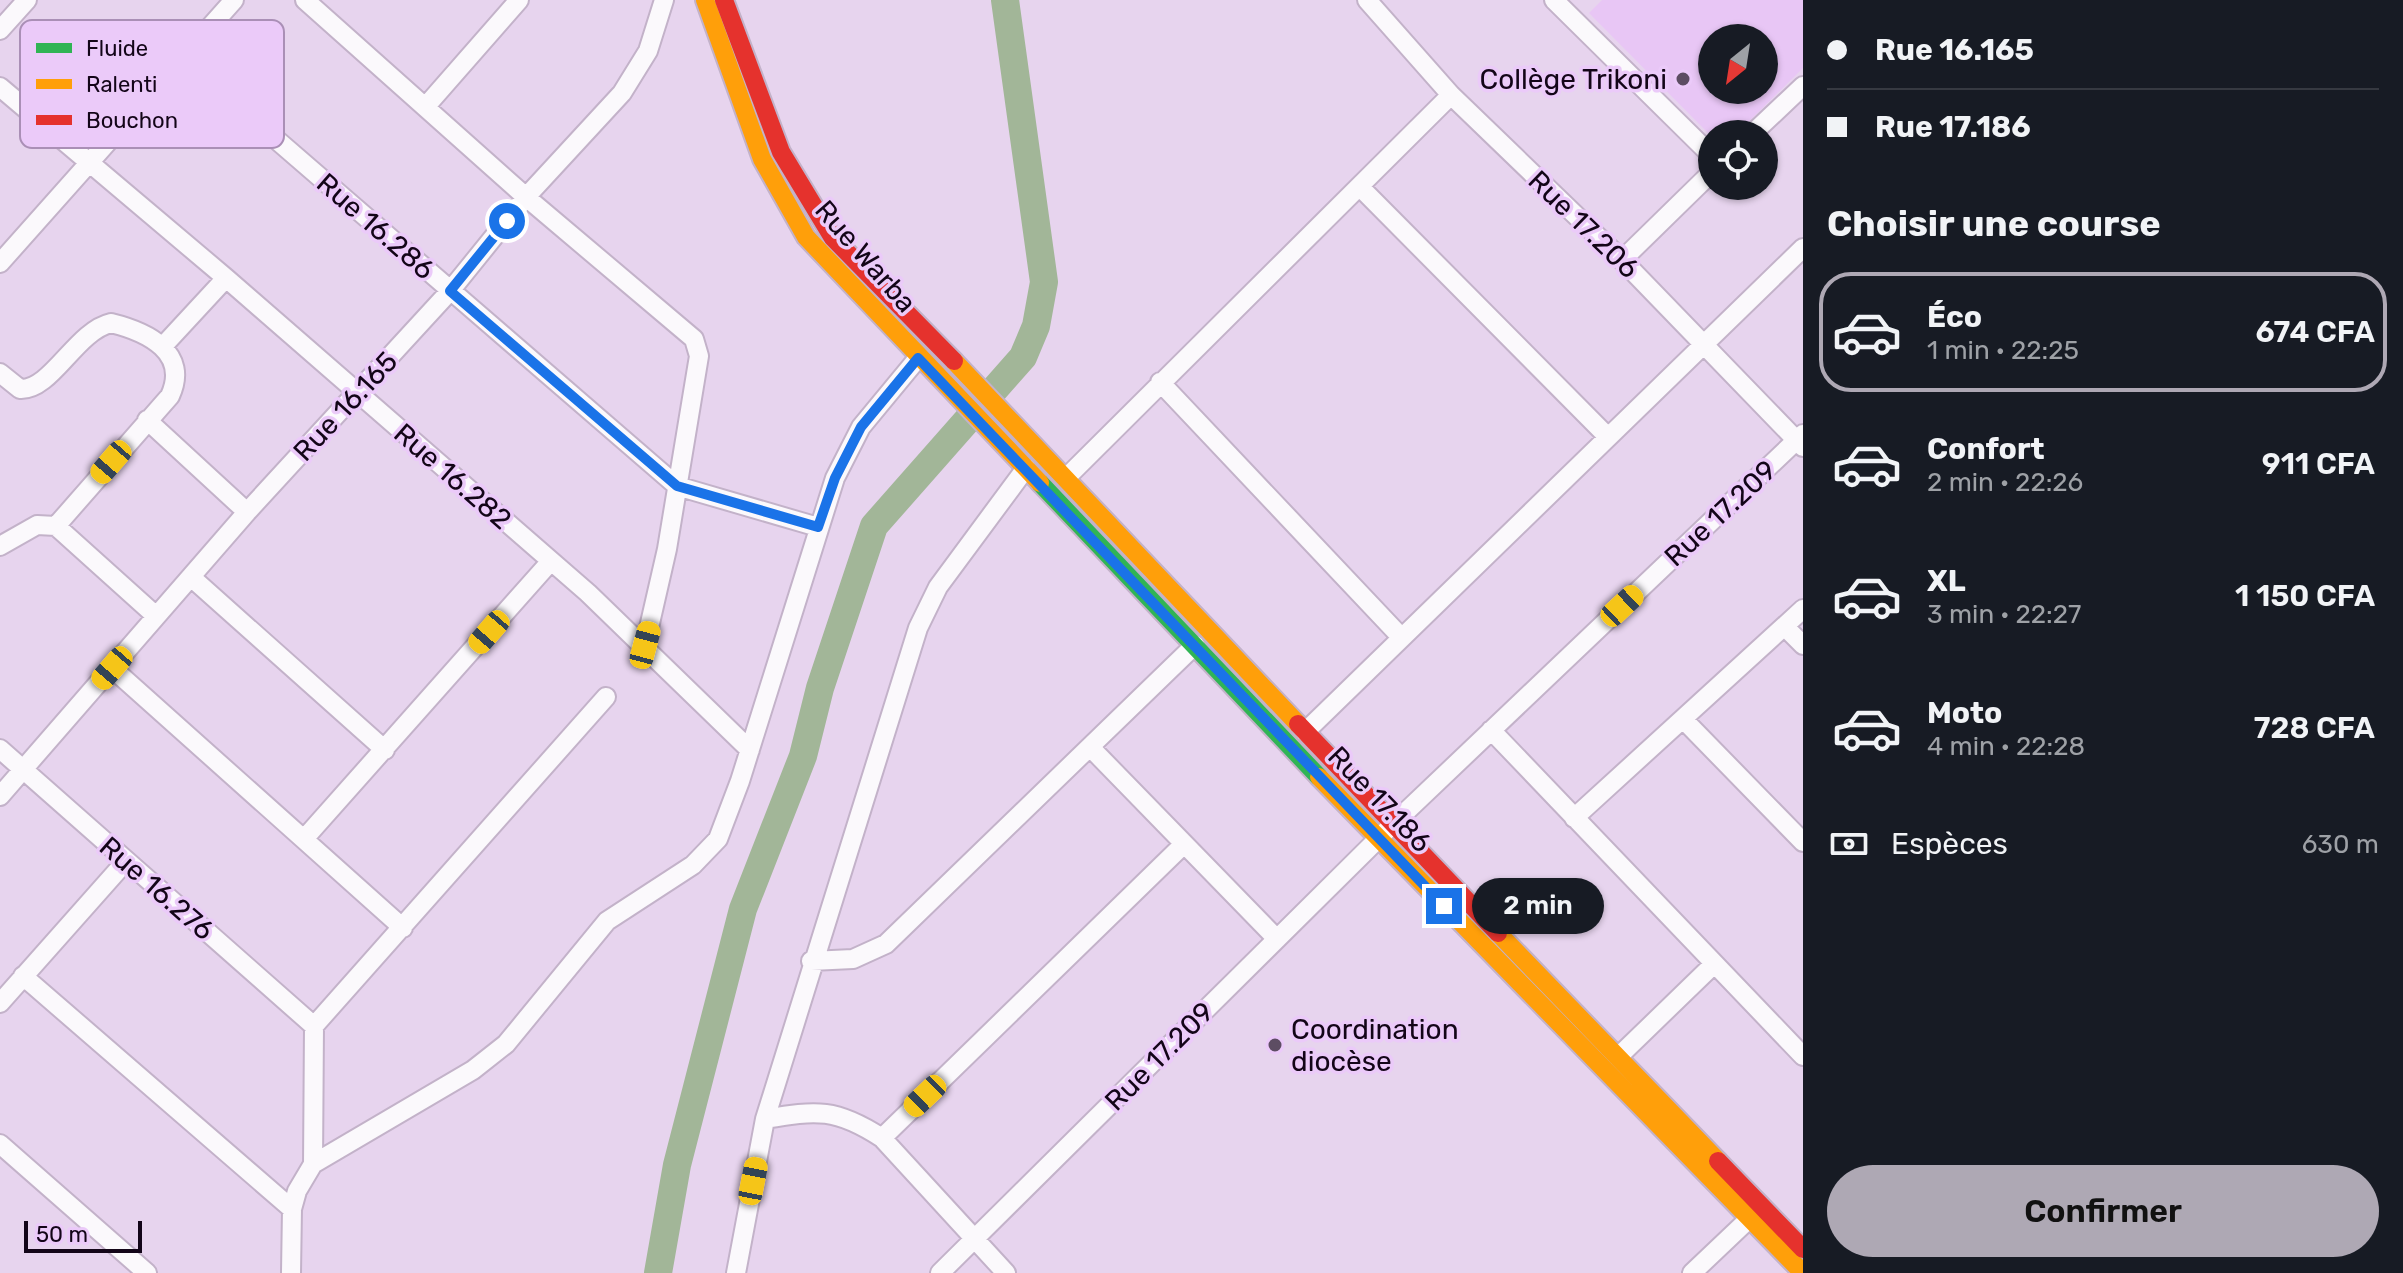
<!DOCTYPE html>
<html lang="fr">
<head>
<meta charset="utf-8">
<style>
  :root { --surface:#171b24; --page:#242831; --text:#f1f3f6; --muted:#9ea1a6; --line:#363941; --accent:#aea8b4 }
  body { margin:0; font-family:Rubik,sans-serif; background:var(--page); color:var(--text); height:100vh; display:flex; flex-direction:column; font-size:30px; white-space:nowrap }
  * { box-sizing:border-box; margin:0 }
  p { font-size:26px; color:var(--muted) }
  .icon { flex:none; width:44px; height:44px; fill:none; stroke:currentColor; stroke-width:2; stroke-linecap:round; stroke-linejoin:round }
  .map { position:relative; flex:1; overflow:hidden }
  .panel { display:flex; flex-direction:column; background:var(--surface); width:600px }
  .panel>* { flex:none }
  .top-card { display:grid; align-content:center; height:176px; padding:0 24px; background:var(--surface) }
  .needle { width:52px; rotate:210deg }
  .fabs { position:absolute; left:1698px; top:24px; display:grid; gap:16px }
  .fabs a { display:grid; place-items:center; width:80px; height:80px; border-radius:50%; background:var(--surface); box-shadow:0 2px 6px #0004; font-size:40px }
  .scale { position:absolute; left:24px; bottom:20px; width:118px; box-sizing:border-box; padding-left:8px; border:4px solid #130518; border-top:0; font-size:22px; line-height:28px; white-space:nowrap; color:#130518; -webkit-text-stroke:6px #ebcaf9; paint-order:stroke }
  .end { position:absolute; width:36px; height:36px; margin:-18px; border:10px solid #1a73e8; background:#fff; box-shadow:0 0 0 4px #fff }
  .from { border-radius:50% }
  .bubble { position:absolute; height:56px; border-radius:28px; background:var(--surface); box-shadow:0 2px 6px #0004; font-size:26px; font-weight:600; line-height:56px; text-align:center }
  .car { position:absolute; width:24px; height:48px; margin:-24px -12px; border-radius:10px; box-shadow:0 0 6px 2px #0007; background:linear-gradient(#f5c518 24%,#345 0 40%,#f5c518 0 76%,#345 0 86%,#f5c518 0) }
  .top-card b { display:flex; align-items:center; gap:28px; height:76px; font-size:30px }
  .top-card b+b { border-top:2px solid var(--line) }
  .top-card i { width:20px; height:20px; background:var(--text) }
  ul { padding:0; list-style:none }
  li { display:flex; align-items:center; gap:24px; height:120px; margin:0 16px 12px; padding:0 8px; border:4px solid transparent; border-radius:32px }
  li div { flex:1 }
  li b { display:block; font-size:30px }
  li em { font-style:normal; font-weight:600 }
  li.current { border-color:var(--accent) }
  li>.icon { width:72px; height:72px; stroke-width:1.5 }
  h2 { padding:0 24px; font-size:36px; line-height:96px }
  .pay { display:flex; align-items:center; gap:20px; height:88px; padding:0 24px; font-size:30px }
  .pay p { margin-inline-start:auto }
  .action { display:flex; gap:16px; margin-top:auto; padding:16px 24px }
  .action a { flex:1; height:92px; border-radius:48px; background:var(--accent); color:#111; font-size:32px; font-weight:600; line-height:92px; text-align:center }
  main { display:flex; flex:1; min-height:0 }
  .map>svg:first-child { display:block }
  .built { fill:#e8c6f5; fill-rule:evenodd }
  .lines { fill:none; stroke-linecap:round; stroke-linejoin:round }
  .river { stroke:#a2b698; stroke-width:28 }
  .street-casing { stroke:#c3b2c9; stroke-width:22 }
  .fast-casing { stroke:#c3b2c9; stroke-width:22 }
  .slow-casing { stroke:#c3b2c9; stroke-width:22 }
  .jam-casing { stroke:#c3b2c9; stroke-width:22 }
  .street { stroke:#fbf9fc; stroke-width:18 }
  .fast { stroke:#30b455; stroke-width:18 }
  .slow { stroke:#ff9f0a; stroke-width:18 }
  .jam { stroke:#e5322d; stroke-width:18 }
  .route { stroke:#1a73e8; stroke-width:10 }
  .poi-dot { fill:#5d4d63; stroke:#ebcaf9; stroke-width:3 }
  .labels { text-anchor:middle; stroke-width:7; stroke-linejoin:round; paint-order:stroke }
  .poi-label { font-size:28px; fill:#130518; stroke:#ebcaf9; text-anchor:end }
  .street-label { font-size:28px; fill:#130518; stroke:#ebcaf9 }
  .key { fill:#ebcaf9; stroke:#aa8fb6; stroke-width:2 }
  .key-label { font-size:22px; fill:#130518 }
</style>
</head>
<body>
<main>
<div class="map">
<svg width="1803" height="1273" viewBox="0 0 1803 1273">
  <rect width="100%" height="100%" fill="#e7d4ee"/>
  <path class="built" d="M1602,0H1803V68L1736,134H1712V137L1589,13ZM1712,38H1764V90H1712Z"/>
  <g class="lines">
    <path class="river" d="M658,1273L677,1165L743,909L803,756L820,688L874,526L1023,357L1036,326L1044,282L1005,0"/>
    <g class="street-casing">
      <path id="street" d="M305,0L526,197L694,339L699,356L667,549L645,645
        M1367,0L1451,95L1622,260L1803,447
        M1554,0L1712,156
        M0,30L27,0
        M182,58L677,486L818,527
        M0,87L226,278L588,593L750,750
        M427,105L519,0
        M1752,134L1803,86
        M1360,187L1608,437
        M1622,260L1712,172
        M0,263L234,0
        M164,345L226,278
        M0,373L20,389C51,391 76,331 111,323C148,332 190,353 170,396L56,526
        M1160,382L1401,637
        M147,420L247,512
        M1067,477L1451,95
        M0,546L37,525L56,526L156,616
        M191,577L385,750
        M1785,627L1803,645
        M112,668L403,928
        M1683,719L1803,842
        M1491,730L1803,1056
        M1305,732L1803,248
        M1090,747L1277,939
        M0,749L314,1026
        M0,796L247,512L450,291L526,197L622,93L648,51L664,0
        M1574,818L1803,609
        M304,839L551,561
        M811,961L853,959L886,944L1195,645
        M23,976L292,1209
        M0,1003L126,861
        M1618,1057L1713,965
        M765,1119C817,1110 836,1108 882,1138L1006,1273
        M882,1138L1184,844
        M0,1144L147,1273
        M313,1164L473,1070L506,1044L607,921L693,865L718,839L740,781L835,478L861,427L918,358
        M291,1273L292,1209L297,1191L313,1164L314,1026L606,697
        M736,1273L765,1119L918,628L938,587L1026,468
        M940,1273L1394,823L1803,434
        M1692,1273L1750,1218"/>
    </g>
    <g class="fast-casing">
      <path id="fast" d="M1040,483L1319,777"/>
    </g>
    <g class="slow-casing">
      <path id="slow" d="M705,0L762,159L806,237L1040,483
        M954,361L1298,724
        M1319,777L1803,1273
        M1498,933L1718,1161"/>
    </g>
    <g class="jam-casing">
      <path id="jam" d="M724,0L781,152L833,238L954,361
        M1298,724L1498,933
        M1718,1161L1803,1249"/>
    </g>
    <use href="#street" class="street"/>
    <use href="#fast" class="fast"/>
    <use href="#slow" class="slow"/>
    <use href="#jam" class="jam"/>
  </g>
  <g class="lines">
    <path class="route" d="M507,221L450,291L677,486L818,527L835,478L861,427L918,358L1444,906"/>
  </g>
  <g class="poi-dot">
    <circle cx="1683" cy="79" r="8"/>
    <circle cx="1275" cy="1045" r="8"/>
  </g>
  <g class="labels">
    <g class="poi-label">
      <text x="1667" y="89">Collège Trikoni</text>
      <text x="1291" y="1039" text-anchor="start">Coordination<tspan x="1291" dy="32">diocèse</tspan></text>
    </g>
    <g class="street-label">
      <text transform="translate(1584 224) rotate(44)" y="10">Rue 17.206</text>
      <text transform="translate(376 226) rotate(41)" y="10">Rue 16.286</text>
      <text transform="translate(866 256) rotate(49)" y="10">Rue Warba</text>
      <text transform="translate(345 406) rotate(-47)" y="10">Rue 16.165</text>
      <text transform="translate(453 476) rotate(41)" y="10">Rue 16.282</text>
      <text transform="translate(1720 513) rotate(-43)" y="10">Rue 17.209</text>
      <text transform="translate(1380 799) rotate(46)" y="10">Rue 17.186</text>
      <text transform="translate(157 888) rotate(41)" y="10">Rue 16.276</text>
      <text transform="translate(1159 1056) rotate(-45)" y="10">Rue 17.209</text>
    </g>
  </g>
  <rect x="20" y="20" width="264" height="128" rx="12" class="key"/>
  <rect x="36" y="43" width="36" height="10" fill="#30b455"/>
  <rect x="36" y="79" width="36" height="10" fill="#ff9f0a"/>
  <rect x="36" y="115" width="36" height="10" fill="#e5322d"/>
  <g class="key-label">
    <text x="86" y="56">Fluide</text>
    <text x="86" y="92">Ralenti</text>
    <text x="86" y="128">Bouchon</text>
  </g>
</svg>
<div class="fabs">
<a><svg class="needle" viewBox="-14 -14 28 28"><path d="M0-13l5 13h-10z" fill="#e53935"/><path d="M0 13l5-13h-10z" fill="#9ea1a6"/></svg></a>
<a><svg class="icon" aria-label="locate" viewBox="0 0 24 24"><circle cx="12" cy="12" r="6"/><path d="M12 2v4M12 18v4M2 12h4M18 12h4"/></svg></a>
</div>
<div class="scale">50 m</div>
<i class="end from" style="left:507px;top:221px"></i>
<i class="end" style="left:1444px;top:906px"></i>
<div class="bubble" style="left:1472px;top:878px;width:132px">2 min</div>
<i class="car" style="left:111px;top:462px;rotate:221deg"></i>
<i class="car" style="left:1622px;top:606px;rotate:47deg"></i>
<i class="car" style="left:489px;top:632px;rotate:221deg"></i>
<i class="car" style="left:645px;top:645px;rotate:15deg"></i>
<i class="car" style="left:112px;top:668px;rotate:221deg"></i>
<i class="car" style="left:925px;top:1096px;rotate:226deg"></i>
<i class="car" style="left:753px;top:1181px;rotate:11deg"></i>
</div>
<section class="panel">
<div class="top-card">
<b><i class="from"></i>Rue 16.165</b>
<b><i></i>Rue 17.186</b>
</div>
<h2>Choisir une course</h2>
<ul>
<li class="current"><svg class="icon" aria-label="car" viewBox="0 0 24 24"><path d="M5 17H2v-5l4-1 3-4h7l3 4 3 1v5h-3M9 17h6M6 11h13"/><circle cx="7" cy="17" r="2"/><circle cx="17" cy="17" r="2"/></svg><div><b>Éco</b><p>1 min · 22:25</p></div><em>674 CFA</em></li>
<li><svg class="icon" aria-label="car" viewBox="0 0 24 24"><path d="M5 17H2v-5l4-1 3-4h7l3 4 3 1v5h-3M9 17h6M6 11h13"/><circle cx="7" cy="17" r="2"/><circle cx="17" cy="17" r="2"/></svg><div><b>Confort</b><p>2 min · 22:26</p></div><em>911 CFA</em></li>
<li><svg class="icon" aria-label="car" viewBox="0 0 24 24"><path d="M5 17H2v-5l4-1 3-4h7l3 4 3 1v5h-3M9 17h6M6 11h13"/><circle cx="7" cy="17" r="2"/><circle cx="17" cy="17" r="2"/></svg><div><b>XL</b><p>3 min · 22:27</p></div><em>1 150 CFA</em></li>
<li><svg class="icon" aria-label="car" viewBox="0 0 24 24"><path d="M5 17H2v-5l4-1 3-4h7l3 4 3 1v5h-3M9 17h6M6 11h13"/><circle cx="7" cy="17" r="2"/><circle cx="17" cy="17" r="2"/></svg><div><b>Moto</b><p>4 min · 22:28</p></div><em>728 CFA</em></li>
</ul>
<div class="pay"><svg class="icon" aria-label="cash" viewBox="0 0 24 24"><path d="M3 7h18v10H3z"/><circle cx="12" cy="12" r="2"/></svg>Espèces<p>630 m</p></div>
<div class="action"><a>Confirmer</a></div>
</section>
</main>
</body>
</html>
